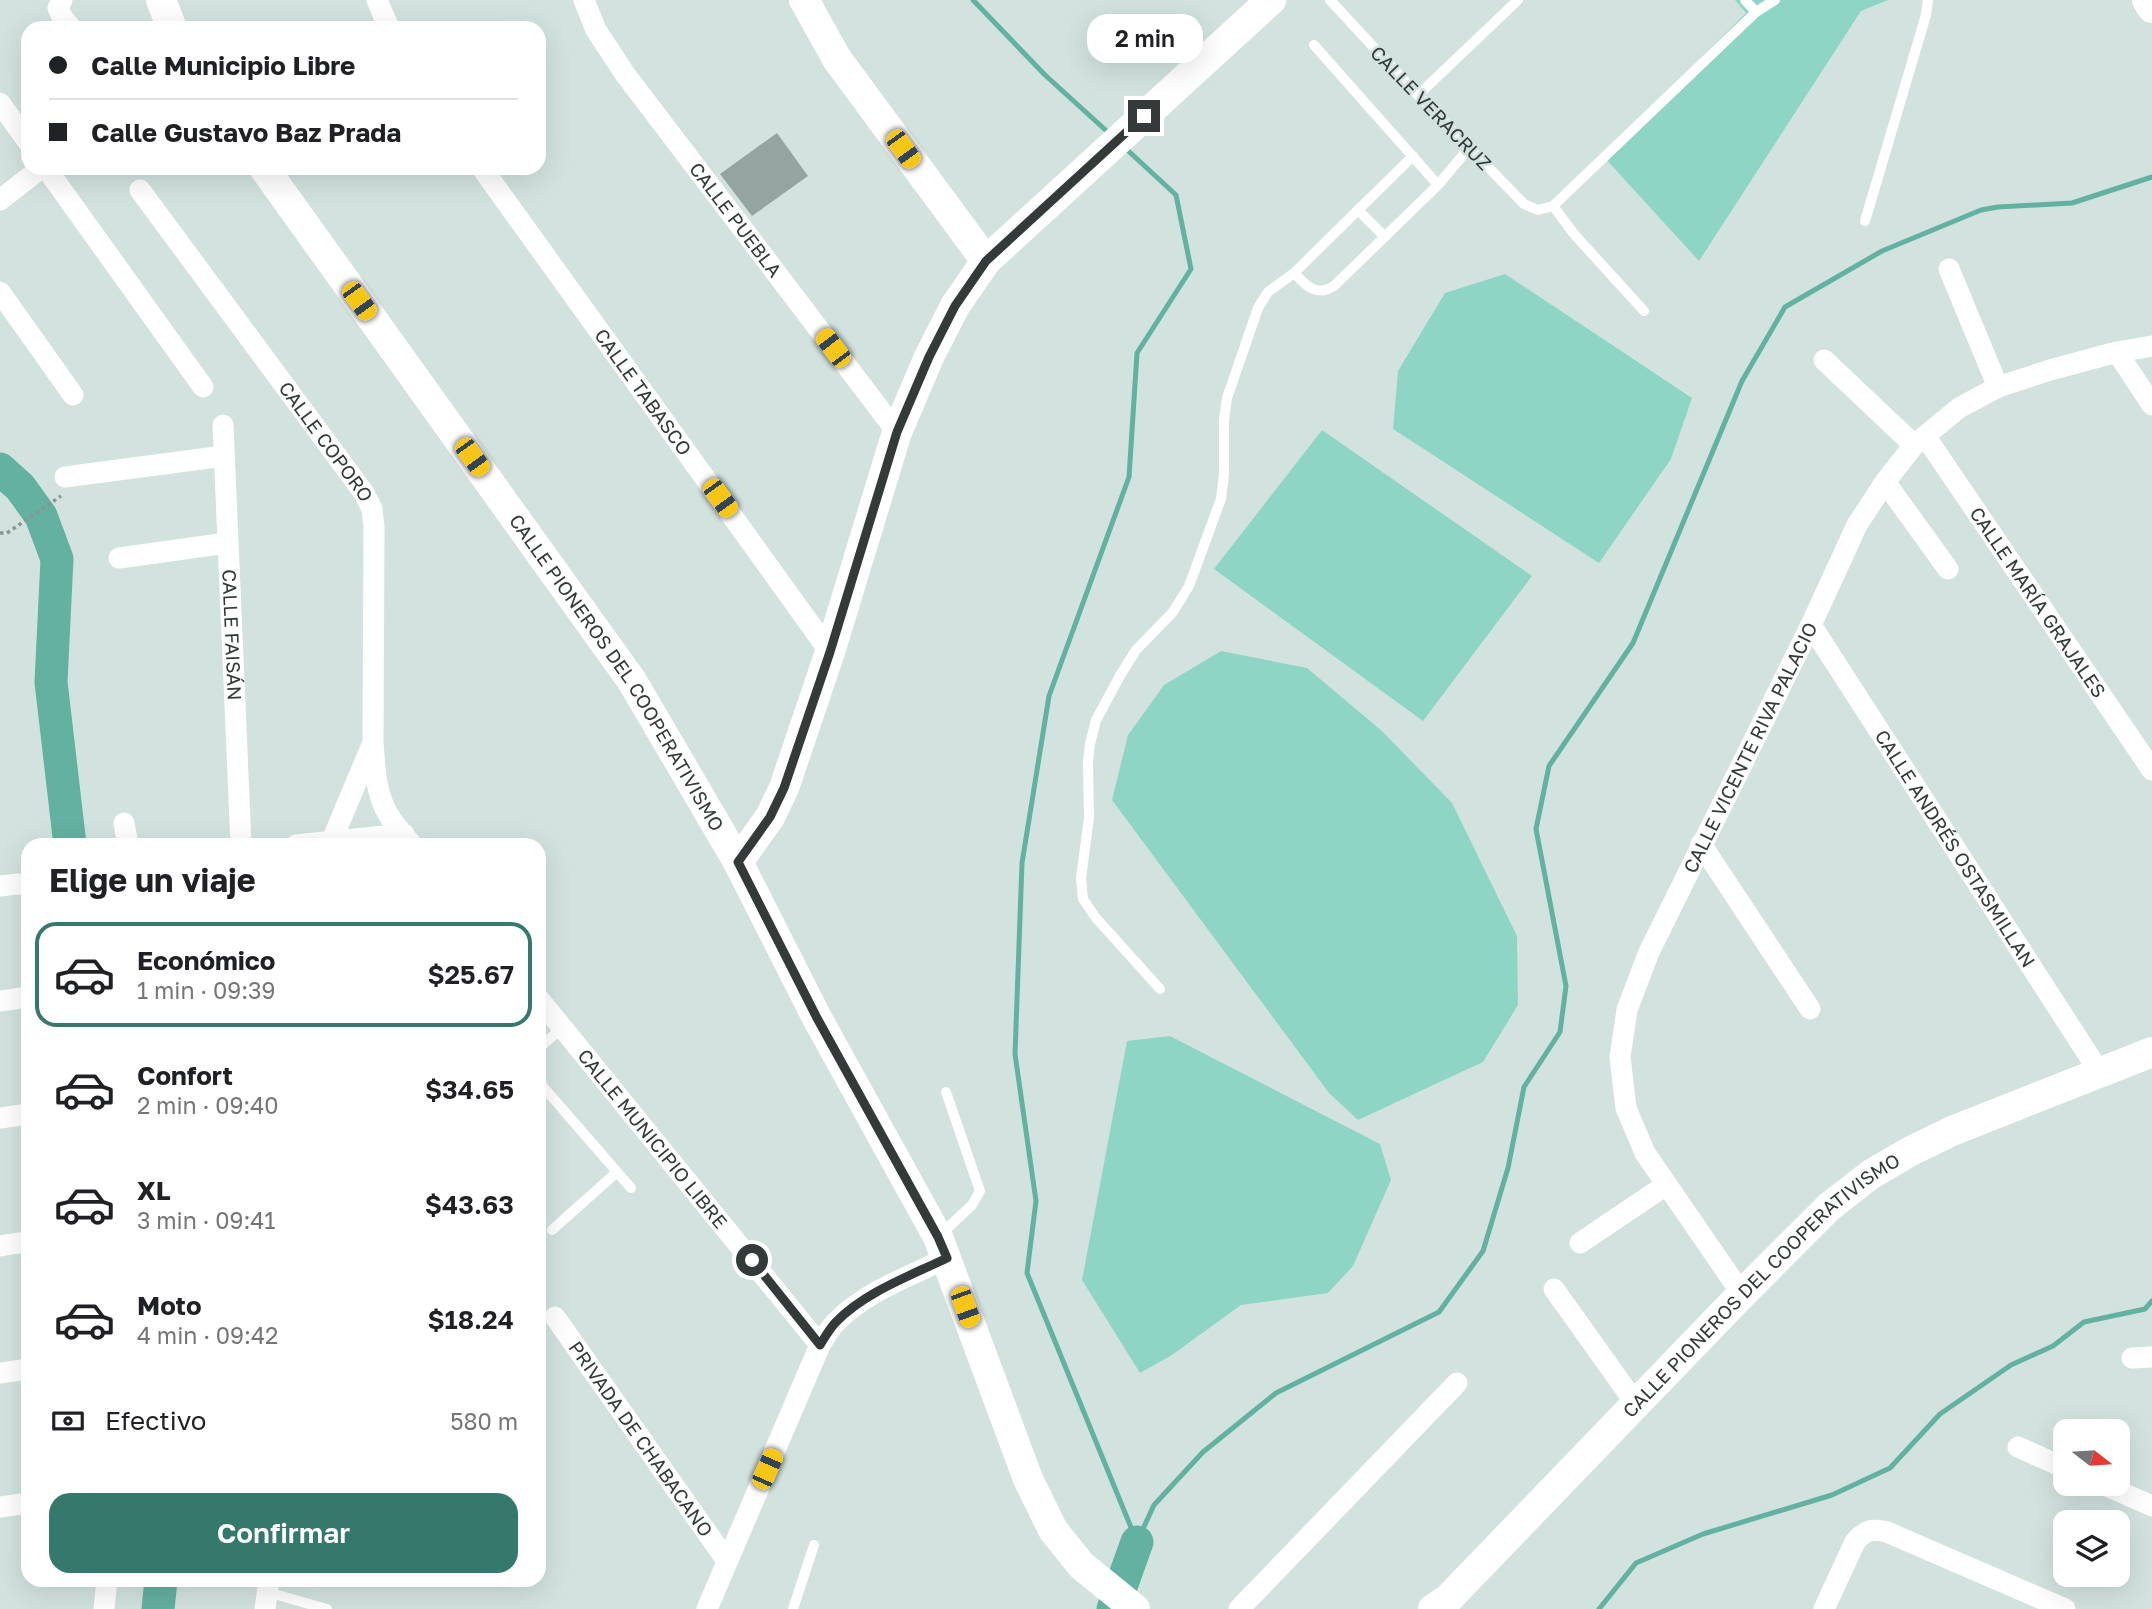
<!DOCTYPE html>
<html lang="es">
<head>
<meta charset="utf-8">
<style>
  :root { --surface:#fff; --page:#f6f6f6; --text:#202124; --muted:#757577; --line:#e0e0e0; --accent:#35796c }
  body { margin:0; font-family:"Golos Text",sans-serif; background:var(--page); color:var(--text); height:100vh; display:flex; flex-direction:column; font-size:26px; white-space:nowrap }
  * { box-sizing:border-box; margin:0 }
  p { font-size:23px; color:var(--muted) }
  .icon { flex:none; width:38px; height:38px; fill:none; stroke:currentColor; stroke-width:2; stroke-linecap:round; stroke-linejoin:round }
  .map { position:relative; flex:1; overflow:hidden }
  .side { position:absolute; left:21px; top:838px; width:525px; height:749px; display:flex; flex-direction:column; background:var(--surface); border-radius:21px; box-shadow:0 7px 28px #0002 }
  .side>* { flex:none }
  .hud { position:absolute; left:21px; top:21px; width:525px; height:154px; border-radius:21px; box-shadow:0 7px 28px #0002; display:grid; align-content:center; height:154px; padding:0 28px; background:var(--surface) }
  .needle { width:46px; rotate:107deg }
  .fabs { position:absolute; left:2053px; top:1419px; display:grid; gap:14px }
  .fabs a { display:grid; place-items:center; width:77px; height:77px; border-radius:14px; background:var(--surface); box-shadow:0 7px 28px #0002; font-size:35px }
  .end { position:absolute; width:32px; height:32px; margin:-16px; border:9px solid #343a39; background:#fff; box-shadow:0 0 0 4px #fff }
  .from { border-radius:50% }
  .bubble { position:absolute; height:49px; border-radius:21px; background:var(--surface); box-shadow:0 7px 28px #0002; font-size:23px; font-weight:600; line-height:49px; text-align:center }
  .car { position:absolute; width:21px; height:42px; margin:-21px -10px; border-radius:9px; box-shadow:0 0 5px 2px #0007; background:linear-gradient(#f5c518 24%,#345 0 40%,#f5c518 0 76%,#345 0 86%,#f5c518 0) }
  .hud b { display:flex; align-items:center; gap:24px; height:66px; font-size:26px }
  .hud b+b { border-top:2px solid var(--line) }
  .hud i { width:18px; height:18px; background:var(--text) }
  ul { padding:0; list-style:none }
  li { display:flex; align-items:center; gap:21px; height:105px; margin:0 14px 10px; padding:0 14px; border:4px solid transparent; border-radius:21px }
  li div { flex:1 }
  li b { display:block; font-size:26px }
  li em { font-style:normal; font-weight:600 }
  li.active { border-color:var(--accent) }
  li>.icon { width:63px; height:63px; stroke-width:1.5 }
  h2 { padding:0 28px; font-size:32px; line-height:84px }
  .pay { display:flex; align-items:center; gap:18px; height:77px; padding:0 28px; font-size:26px }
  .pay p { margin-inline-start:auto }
  .button { display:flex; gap:14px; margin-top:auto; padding:14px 28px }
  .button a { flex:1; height:80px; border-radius:21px; background:var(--accent); color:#fff; font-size:28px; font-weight:600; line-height:80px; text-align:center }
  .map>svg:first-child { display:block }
  .green { fill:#8fd5c6 }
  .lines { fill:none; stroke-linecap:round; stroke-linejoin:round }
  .stream { stroke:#63b1a1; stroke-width:5 }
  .river { stroke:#63b1a1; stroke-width:33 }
  .building { fill:#94a4a0 }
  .path { stroke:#8a9693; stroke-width:3.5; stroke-dasharray:3.5 3.5; stroke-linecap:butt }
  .lane { stroke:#fff; stroke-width:10 }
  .street { stroke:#fff; stroke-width:21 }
  .secondary { stroke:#fff; stroke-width:30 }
  .route { stroke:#343a39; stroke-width:9 }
  .labels { text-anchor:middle; stroke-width:5; stroke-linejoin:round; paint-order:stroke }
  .street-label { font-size:19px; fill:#343a39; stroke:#d2e3df }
</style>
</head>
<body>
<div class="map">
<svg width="2152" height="1609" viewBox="0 0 2152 1609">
  <rect width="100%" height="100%" fill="#d2e3df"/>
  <path class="green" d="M1735,0H1888L1861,11L1699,261L1603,156L1746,13Z
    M1505,274L1692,398L1671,459L1599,563L1393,429L1398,371L1445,293Z
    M1322,430L1532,576L1423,721L1214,569Z
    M1221,651L1307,668L1382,731L1452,803L1517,936L1518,1005L1483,1062L1358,1120L1329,1093L1112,800L1128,735L1164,685Z
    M1170,1036L1380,1144L1391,1180L1353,1266L1328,1293L1241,1305L1172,1355L1140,1373L1082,1280L1127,1041Z"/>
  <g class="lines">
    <path class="stream" d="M973,0L1045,75L1111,135
      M1123,146L1176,195L1191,269L1137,353L1129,477L1049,696L1022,863L1015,1054L1036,1201L1027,1273L1137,1542
      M1137,1542L1154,1505L1203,1452L1276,1393L1439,1312L1483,1251L1508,1168L1524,1087L1560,1032L1566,986L1536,829L1549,766L1633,643L1742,381L1785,307L1882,251L1981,210L1998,207L2072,203L2152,177
      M1599,1609L1636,1563L1703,1534L1832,1495L1890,1468L1940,1414L2011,1365L2053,1346L2084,1322L2145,1309L2152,1301"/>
    <path class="river" d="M0,469L20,487L41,516L57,559L51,682L70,845
      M158,1609L161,1580
      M1113,1609L1137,1542"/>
  </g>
  <path class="building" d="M777,133L808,176L752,216L720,174Z"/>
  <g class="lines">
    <path class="path" d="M0,533H7L61,496"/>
    <path class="lane" d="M1330,0L1418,95L1524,204L1538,210L1553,206L1756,12L1775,0
      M1745,0L1756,12
      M1314,45L1438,185
      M1418,95L1518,0
      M1413,156L1294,273C1306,286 1316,297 1334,286L1438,185L1469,148
      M1553,206L1574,234L1644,311
      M1358,210L1385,237
      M1865,221L1926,15L1928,0
      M1160,989L1096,918L1083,899L1081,878L1089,818L1088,761L1090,744L1096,720L1121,674L1136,650L1173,612L1189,586L1221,499L1224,474V420L1227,398L1258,308L1268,292L1294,273
      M539,1048L562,1028
      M539,1082L631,1188
      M552,1230L617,1172
      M940,1235L972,1205L980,1191L946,1092
      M267,1592L327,1609
      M793,1609L814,1545"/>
    <g class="street">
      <path d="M62,0L58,8L62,17L71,28"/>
      <path d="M377,0L389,28"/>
      <path id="s1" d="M584,0L596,30L625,74L897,432"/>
      <path d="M0,103L28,142"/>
      <path d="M46,168L203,387"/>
      <path id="s2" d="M482,168L830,652"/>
      <path id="s3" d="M140,190L364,493L372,509L374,527L373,742C375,766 375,792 388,814C394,825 404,835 412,845"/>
      <path d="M0,200L41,168"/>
      <path d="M1949,269L1998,387"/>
      <path d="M0,292L73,395"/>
      <path d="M2117,352L2152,405"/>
      <path d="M1824,360L1914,445"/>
      <path id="s4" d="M223,425L241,845"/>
      <path id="s5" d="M1925,436L2152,770"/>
      <path d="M65,477L224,456"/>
      <path d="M1885,482L1948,569"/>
      <path d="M119,558L227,543"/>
      <path id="s6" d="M1811,625L2100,1073"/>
      <path d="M124,823L128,845"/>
      <path d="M1701,844L1810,1009"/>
      <path d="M296,845L404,834"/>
      <path d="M330,845L371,747"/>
      <path d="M0,886L17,884L28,885"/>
      <path id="s7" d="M539,999L820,1345"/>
      <path d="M0,1001L28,997"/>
      <path d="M0,1118L28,1114"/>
      <path d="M1580,1243L1666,1185"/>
      <path d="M0,1246L25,1242"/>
      <path d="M1554,1289L1636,1404"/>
      <path id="s8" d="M1742,1294L1645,1153L1626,1108L1620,1057L1627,1010L1649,952L1811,625L1857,525L1885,482L1914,445L1959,408L1998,387L2050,370L2117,352L2152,346"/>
      <path id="s9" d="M555,1317L727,1561"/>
      <path d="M2132,1358L2152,1357"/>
      <path d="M0,1373L28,1369"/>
      <path d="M2018,1447L2065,1468"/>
      <path d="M2102,1484L2152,1506"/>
      <path d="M0,1507L28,1503"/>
      <path d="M104,1609L107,1580"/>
      <path d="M265,1609L269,1580"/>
      <path d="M707,1609L820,1345C825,1337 830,1328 836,1322C865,1292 910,1276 947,1258"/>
      <path d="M1239,1609L1457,1383"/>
      <path d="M1824,1609L1855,1542C1865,1530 1872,1528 1887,1532L2065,1609"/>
    </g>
    <g class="secondary">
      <path d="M161,0L172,28"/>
      <path d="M804,0L837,59L986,261"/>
      <path d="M2147,0L2152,8"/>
      <path id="s10" d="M264,168L632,681L738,862L817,1018L938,1237L1028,1479L1053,1530L1081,1565L1135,1609"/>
      <path d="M738,862L770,817L784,788L830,652L897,432L929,357L955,306L986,261L1271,0"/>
      <path id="s11" d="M1433,1609L1448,1599L1742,1294L1829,1207L1870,1175L1909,1152L1952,1131L2152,1052"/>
    </g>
  </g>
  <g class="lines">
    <path class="route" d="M752,1260L820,1345C825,1337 830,1328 836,1322C865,1292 910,1276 947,1258L938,1237L817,1018L738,862L770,817L784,788L830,652L897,432L929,357L955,306L986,261L1144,116"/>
  </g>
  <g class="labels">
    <g class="street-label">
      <text transform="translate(1431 108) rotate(46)" y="7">CALLE VERACRUZ</text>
      <text dy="7" stroke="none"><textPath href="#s1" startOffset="268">CALLE PUEBLA</textPath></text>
      <text dy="7" stroke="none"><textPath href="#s2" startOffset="276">CALLE TABASCO</textPath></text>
      <text dy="7" stroke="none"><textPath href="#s3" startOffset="313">CALLE COPORO</textPath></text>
      <text dy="7" stroke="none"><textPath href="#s5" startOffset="201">CALLE MARÍA GRAJALES</textPath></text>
      <text dy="7" stroke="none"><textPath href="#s4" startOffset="210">CALLE FAISÁN</textPath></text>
      <text dy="7" stroke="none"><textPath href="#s10" startOffset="616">CALLE PIONEROS DEL COOPERATIVISMO</textPath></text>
      <text dy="7" stroke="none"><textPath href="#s8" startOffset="609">CALLE VICENTE RIVA PALACIO</textPath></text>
      <text dy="7" stroke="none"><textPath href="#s6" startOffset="266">CALLE ANDRÉS OSTASMILLAN</textPath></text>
      <text dy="7" stroke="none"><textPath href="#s7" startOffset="180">CALLE MUNICIPIO LIBRE</textPath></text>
      <text dy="7" stroke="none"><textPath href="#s11" startOffset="462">CALLE PIONEROS DEL COOPERATIVISMO</textPath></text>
      <text dy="7" stroke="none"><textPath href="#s9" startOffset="149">PRIVADA DE CHABACANO</textPath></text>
    </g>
  </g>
</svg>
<div class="fabs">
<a><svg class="needle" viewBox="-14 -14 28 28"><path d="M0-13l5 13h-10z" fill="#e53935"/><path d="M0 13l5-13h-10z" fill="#757577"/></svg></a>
<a><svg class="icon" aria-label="layers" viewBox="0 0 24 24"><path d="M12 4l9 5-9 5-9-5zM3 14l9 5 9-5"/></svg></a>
</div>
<i class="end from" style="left:752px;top:1260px"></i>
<i class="end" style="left:1144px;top:116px"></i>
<div class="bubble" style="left:1087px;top:14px;width:116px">2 min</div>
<i class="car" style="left:903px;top:149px;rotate:144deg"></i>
<i class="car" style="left:359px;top:301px;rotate:144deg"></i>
<i class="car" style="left:833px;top:348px;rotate:323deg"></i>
<i class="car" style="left:472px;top:457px;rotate:144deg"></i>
<i class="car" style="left:720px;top:498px;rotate:144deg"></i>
<i class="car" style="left:965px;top:1307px;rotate:160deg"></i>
<i class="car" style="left:767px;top:1469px;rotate:24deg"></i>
<div class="hud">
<b><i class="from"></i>Calle Municipio Libre</b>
<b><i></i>Calle Gustavo Baz Prada</b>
</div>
<section class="side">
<h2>Elige un viaje</h2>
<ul>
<li class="active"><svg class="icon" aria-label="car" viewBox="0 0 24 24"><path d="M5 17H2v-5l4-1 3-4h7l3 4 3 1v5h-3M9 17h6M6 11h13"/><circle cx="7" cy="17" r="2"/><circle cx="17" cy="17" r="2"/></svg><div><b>Económico</b><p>1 min · 09:39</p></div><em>$25.67</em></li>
<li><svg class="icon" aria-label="car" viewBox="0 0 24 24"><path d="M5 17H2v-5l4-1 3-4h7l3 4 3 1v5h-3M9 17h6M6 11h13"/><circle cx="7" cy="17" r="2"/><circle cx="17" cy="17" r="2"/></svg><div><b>Confort</b><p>2 min · 09:40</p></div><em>$34.65</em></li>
<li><svg class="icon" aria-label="car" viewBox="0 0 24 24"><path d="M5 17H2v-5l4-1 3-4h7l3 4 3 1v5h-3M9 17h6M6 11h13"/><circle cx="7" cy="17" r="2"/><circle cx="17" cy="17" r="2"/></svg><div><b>XL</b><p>3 min · 09:41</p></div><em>$43.63</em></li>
<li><svg class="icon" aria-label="car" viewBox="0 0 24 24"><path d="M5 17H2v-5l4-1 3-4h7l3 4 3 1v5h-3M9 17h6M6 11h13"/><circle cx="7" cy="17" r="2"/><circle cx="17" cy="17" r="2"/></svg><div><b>Moto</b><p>4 min · 09:42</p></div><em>$18.24</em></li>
</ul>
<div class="pay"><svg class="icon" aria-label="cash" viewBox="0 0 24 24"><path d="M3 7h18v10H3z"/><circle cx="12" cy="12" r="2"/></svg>Efectivo<p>580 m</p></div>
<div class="button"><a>Confirmar</a></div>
</section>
</div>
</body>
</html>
